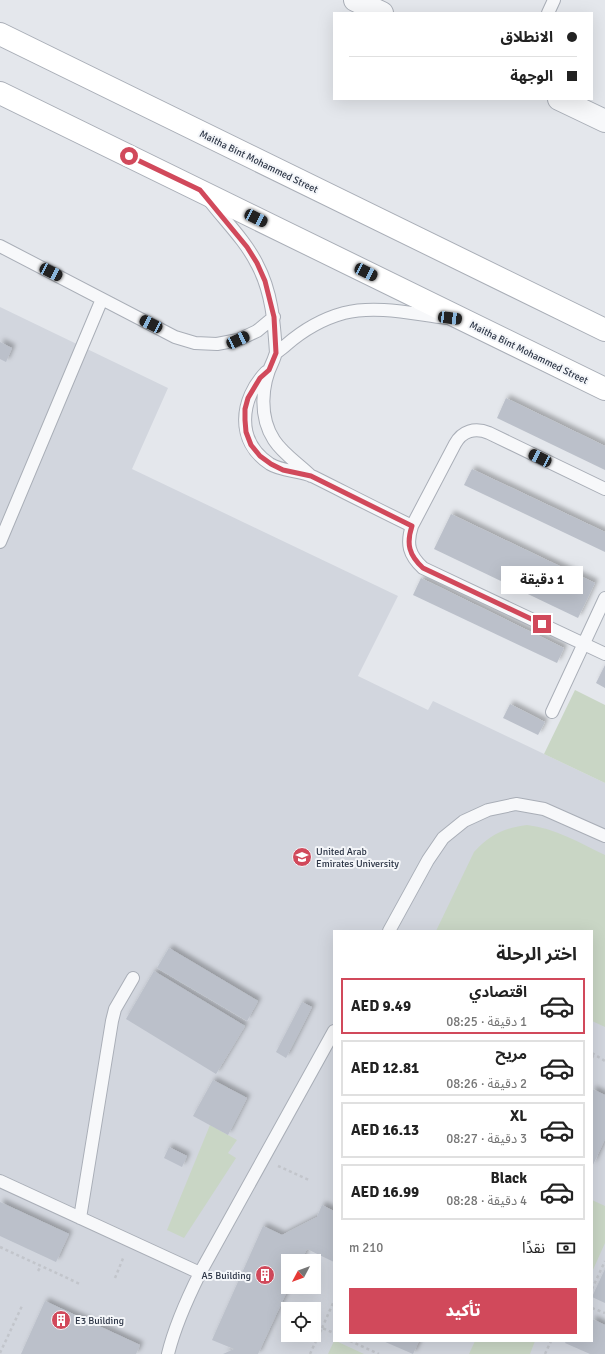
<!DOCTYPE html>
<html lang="ar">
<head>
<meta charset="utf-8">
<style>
  :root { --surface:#fff; --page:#f2f2f2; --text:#222; --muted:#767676; --line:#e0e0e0; --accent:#d1495b }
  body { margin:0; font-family:Signika,"Noto Sans Arabic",sans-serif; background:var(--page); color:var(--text); direction:rtl; height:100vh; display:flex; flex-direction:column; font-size:15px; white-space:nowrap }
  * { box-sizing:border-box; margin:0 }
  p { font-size:13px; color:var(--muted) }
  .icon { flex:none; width:22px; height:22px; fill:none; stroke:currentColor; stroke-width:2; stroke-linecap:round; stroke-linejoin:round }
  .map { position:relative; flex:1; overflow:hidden; direction:ltr }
  .drawer { position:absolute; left:333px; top:930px; width:260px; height:412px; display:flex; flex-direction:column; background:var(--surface); border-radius:0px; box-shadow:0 4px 16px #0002; direction:rtl }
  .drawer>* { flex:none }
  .guide { position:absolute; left:333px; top:12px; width:260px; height:88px; border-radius:0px; box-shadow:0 4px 16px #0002; direction:rtl; display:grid; align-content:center; height:88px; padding:0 16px; background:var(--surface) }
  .needle { width:26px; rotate:229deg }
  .fabs { position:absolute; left:281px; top:1254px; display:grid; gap:8px }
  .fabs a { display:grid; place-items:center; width:40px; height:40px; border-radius:0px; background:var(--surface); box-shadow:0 4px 16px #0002; font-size:20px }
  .end { position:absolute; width:18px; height:18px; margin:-9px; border:5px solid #d1495b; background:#fff; box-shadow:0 0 0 2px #fff }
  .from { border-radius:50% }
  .bubble { position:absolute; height:28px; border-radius:0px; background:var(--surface); box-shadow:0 4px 16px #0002; font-size:13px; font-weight:800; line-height:28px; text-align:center; direction:rtl }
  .car { position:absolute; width:12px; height:24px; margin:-12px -6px; border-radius:5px; box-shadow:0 0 3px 1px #0007; background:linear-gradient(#222 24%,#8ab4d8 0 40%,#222 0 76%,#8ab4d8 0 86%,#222 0) }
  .guide b { display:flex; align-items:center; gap:14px; height:38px; font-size:15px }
  .guide b+b { border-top:1px solid var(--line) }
  .guide i { width:10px; height:10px; background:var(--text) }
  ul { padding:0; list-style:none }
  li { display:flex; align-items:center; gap:12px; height:56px; margin:0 8px 6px; padding:0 8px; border:2px solid var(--line); border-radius:0px }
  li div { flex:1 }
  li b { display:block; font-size:15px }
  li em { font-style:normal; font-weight:800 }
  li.selected { border-color:var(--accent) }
  li>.icon { width:36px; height:36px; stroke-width:1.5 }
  h2 { padding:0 16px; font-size:18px; line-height:48px }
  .pay { display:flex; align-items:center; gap:10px; height:44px; padding:0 16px; font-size:15px }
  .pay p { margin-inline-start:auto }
  .cta { display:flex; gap:8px; margin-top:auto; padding:8px 16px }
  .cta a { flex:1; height:46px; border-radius:0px; background:var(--accent); color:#fff; font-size:16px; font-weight:800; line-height:46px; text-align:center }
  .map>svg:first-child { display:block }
  .built { fill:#d2d6de; fill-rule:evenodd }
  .green { fill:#c9d6c5 }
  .building { fill:#bbc0ca; filter:url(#shadow) }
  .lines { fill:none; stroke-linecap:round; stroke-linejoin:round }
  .service-casing { stroke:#a9aeb7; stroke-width:14 }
  .minor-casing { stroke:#a9aeb7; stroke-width:24 }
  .secondary-casing { stroke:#a9aeb7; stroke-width:24 }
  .path { stroke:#c2c5cb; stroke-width:2.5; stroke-dasharray:3 3; stroke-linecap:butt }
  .service { stroke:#f7f8fa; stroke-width:12 }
  .minor { stroke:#f7f8fa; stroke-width:22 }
  .secondary { stroke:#fff; stroke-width:22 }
  .route { stroke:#d1495b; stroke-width:5 }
  .labels { text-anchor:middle; stroke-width:4; stroke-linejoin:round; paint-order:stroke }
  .street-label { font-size:10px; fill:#2b3445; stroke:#f4f6f9 }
  .poi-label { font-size:10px; fill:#2b3445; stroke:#f4f6f9; text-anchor:start }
</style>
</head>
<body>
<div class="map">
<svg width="605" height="1354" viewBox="0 0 605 1354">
  <defs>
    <filter id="shadow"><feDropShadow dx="3.5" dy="-3.5" stdDeviation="2" flood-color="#0004"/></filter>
  </defs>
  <rect width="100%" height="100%" fill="#e4e7ec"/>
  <path class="built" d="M0,307L168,388L132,469L398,596L358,676L428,710L433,701L605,783V1354H0ZM334,931H592V1341H334ZM288,1261H314V1287H288ZM288,1309H314V1335H288Z"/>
  <path class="green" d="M575,690L605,705V783L544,754Z
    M527,825C555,828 580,843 605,855V1027L592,1021V931H436L474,852C490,835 503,828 527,825Z
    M210,1125L237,1140L228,1153L236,1158L184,1238L167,1230Z
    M592,1200L605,1206V1243L592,1272Z
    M334,1341H336L364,1354H328Z
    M475,1341H535L530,1354H469Z"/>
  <path class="building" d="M0,342L12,348L6,362L0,359Z
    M506,398L605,446V470L497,418Z
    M472,469L605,532V552L464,485Z
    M451,514L595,583L578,618L434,549Z
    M421,578L564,648L557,663L413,595Z
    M605,665V688L596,683Z
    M510,704L545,722L538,735L503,718Z
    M169,948L258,1001L247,1021L157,968Z
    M154,971L245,1026L216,1074L126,1019Z
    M302,1002L312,1007L286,1058L276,1052Z
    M213,1080L247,1098L228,1135L193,1116Z
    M592,1089L605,1095V1139L592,1167Z
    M169,1147L187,1156L182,1167L164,1158Z
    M0,1202L69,1234L56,1262L0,1236Z
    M322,1205L334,1211V1262L307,1249L301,1261H288V1287H289L258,1354H223L234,1349L212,1340L263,1226L282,1235L317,1217Z
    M605,1269V1303L592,1297Z
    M45,1301L140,1345L136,1354H21Z
    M592,1319L605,1325V1354H590L565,1343L566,1341H592Z
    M383,1341H419L413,1354Z"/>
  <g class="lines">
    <g class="service-casing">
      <path id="service" d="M548,13L554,0
        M209,200C225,221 245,240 257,264C272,292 274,322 276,353
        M0,246L175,337L195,343L217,344L238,340L257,331L274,317
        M266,372C240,399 235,441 270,464C283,472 300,470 314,477C346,493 379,510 412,526
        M311,476C299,464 283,454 274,440C259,417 261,385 273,361C274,359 275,355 276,353C279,350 283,348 286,345C302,331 322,319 344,313C377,305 413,314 446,318
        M605,489L489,433C475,427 462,431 455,444L412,526C406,544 409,555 423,568L605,654
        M0,542L102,299
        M552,712L605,598
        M389,931L428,860L443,838L464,821L488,810L516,804L544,809L605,836
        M0,1181L200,1273
        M80,1218L112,1021L115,1009L133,978
        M168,1354C175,1325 187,1299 200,1273L334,1031"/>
    </g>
    <g class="minor-casing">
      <path id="minor" d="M355,0L382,13
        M559,99L605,121"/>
    </g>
    <g class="secondary-casing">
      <path id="secondary" d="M0,34L605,330
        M0,93L605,389"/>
    </g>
    <path class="path" d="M592,1053L605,1061
      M592,1058L594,1054
      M278,1166L309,1180
      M0,1247L80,1284
      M38,1271L41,1266
      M115,1278L124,1256
      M592,1289L605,1261
      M592,1308L605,1313
      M322,1328L334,1301
      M350,1341L379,1354
      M0,1353L22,1306
      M310,1354L322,1328L334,1333
      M545,1354L551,1341"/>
    <use href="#service" class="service"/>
    <use href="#minor" class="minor"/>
    <use href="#secondary" class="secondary"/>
  </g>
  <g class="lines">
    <path class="route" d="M129,156L200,190L247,247L257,263L265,281L274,317L276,353L269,370L260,378L248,398L245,409V420L246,432L251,445L260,456L271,464L283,470L311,476L412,526C406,544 409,555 423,568L542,624"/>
  </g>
  <defs>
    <g id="university-disc" transform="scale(1)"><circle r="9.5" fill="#d1495b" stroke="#f4f6f9"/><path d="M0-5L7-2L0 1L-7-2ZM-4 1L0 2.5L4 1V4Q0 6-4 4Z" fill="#fff"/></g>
    <g id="building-disc" transform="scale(1)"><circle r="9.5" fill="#d1495b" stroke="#f4f6f9"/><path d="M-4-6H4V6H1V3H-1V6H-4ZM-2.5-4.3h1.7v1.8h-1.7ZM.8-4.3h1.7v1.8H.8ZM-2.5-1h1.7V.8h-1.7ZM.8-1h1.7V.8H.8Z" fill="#fff"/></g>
  </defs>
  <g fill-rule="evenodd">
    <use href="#university-disc" x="302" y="857"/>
    <use href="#building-disc" x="265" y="1275"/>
    <use href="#building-disc" x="61" y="1320"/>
  </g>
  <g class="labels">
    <g class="street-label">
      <text transform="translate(259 161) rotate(26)" y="4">Maitha Bint Mohammed Street</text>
      <text transform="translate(529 352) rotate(26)" y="4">Maitha Bint Mohammed Street</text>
    </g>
    <g class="poi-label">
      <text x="316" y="855">United Arab<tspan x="316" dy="12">Emirates University</tspan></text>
      <text x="251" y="1279" text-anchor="end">A5 Building</text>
      <text x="75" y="1324">E3 Building</text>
    </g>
  </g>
</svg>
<div class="fabs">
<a><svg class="needle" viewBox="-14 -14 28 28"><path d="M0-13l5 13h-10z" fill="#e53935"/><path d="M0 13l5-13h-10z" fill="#767676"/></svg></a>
<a><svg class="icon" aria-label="locate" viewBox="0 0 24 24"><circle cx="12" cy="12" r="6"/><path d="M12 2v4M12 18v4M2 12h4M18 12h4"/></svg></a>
</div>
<i class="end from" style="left:129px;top:156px"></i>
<i class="end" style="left:542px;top:624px"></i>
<div class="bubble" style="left:501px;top:566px;width:82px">1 دقيقة</div>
<i class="car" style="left:256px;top:218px;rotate:116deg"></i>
<i class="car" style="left:51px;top:272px;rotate:117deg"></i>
<i class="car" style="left:366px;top:272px;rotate:116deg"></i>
<i class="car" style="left:450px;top:318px;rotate:97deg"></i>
<i class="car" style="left:151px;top:324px;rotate:297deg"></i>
<i class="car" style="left:238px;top:340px;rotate:65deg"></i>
<i class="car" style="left:540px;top:458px;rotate:296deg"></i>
<div class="guide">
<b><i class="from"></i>الانطلاق</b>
<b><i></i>الوجهة</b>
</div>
<section class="drawer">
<h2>اختر الرحلة</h2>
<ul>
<li class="selected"><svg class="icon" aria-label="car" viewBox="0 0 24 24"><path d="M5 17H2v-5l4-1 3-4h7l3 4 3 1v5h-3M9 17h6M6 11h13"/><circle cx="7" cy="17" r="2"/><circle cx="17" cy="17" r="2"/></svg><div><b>اقتصادي</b><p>1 دقيقة · 08:25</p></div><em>AED 9.49</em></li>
<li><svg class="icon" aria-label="car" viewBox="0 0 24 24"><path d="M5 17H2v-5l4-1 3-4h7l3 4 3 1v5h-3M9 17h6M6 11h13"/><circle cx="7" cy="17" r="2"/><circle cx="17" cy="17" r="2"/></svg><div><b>مريح</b><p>2 دقيقة · 08:26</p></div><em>AED 12.81</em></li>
<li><svg class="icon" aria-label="car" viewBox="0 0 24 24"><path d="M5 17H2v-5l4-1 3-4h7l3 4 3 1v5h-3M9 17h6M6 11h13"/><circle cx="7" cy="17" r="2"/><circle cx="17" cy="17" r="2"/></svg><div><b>XL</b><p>3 دقيقة · 08:27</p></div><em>AED 16.13</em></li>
<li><svg class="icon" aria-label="car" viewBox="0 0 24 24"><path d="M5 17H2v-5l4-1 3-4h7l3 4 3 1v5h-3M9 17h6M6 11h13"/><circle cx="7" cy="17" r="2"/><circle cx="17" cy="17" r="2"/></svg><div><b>Black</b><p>4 دقيقة · 08:28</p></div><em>AED 16.99</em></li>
</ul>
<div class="pay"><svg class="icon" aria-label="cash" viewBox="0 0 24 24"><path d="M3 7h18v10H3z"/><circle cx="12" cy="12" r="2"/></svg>نقدًا<p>210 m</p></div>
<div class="cta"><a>تأكيد</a></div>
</section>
</div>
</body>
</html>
